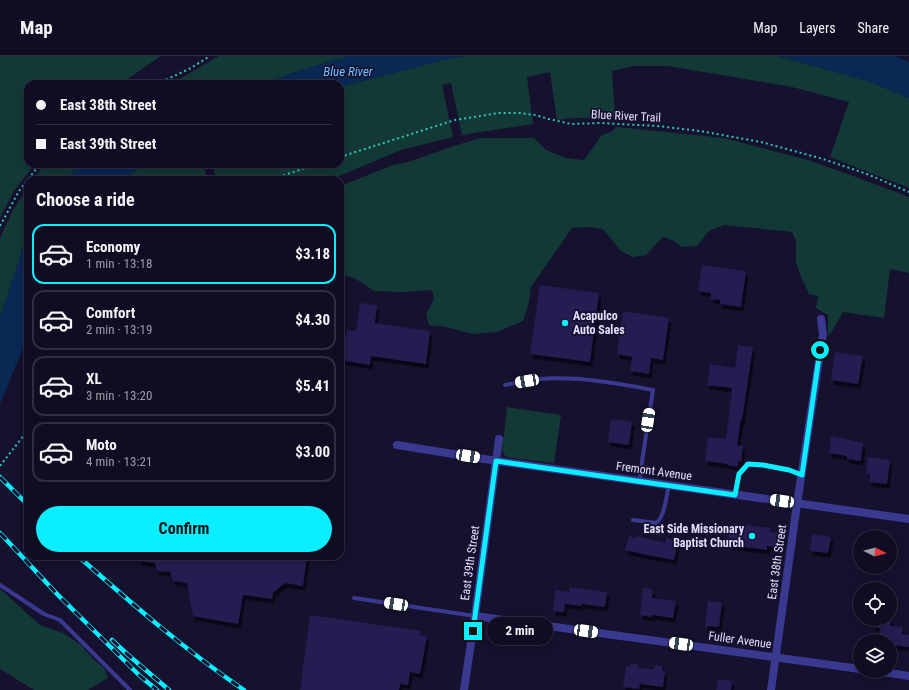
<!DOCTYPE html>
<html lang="en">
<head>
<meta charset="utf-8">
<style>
  :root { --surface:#100d23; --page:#1e1b30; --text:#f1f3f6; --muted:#9c9ca6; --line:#302d41; --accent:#0aeeff }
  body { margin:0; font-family:"Roboto Condensed",sans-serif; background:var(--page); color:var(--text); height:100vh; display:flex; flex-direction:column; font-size:15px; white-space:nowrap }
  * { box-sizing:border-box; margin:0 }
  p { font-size:13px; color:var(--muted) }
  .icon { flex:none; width:22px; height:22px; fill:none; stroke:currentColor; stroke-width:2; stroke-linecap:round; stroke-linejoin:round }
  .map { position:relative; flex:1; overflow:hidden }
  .sheet { position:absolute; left:24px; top:120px; width:320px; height:384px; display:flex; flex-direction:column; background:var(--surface); border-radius:12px; box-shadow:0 2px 10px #0003,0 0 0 1px var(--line) }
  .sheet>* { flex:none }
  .hud { position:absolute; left:24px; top:24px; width:320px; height:88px; border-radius:12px; box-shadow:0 2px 10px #0003,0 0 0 1px var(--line); display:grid; align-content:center; height:88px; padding:0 12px; background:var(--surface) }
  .needle { width:26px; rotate:96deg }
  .tools { position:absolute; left:853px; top:474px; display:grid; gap:8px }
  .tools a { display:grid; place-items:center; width:44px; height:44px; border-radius:50%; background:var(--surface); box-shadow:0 2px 10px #0003,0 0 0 1px var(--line); font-size:20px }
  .end { position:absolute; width:18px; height:18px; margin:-9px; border:5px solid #0aeeff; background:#111; box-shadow:0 0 0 2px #111 }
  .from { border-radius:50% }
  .bubble { position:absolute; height:28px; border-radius:14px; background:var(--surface); box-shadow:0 2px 10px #0003,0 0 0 1px var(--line); font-size:13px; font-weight:700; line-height:28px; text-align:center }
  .car { position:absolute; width:12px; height:24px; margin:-12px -6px; border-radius:5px; box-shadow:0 0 3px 1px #0007; background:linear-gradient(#fff 24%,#345 0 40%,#fff 0 76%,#345 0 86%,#fff 0) }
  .hud b { display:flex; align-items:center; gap:14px; height:38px; font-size:15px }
  .hud b+b { border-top:1px solid var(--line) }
  .hud i { width:10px; height:10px; background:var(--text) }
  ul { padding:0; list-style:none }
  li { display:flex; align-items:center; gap:12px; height:60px; margin:0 8px 6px; padding:0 4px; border:2px solid var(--line); border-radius:12px }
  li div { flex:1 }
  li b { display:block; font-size:15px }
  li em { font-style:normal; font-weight:700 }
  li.current { border-color:var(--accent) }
  li>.icon { width:36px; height:36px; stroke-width:1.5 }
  h2 { padding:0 12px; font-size:18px; line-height:48px }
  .primary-button { display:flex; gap:8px; margin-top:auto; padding:8px 12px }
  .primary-button a { flex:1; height:46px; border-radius:24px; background:var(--accent); color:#111; font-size:16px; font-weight:700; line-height:46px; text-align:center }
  header { display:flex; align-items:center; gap:24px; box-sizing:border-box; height:56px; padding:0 20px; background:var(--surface); border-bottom:1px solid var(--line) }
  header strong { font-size:19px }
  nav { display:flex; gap:22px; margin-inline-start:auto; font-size:14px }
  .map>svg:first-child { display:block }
  .green { fill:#133937 }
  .water { fill:#0a2854 }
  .building { fill:#251b51; filter:url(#shadow) }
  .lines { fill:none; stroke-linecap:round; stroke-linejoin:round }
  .path { stroke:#2ac7b9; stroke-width:2; stroke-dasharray:2 3; stroke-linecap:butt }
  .service { stroke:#3a3990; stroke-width:4 }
  .minor { stroke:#3a3990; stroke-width:8 }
  .rail-casing { stroke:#0aeeff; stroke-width:4.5 }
  .rail { stroke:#15112f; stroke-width:3; stroke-dasharray:9; stroke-linecap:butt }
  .route { stroke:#0aeeff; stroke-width:5 }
  .poi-dot { fill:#0aeeff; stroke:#15112f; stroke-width:1.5 }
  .labels { text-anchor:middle; stroke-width:3.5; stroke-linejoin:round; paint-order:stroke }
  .street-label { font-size:12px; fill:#e1deff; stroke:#15112f }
  .poi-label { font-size:12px; font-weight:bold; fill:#e1deff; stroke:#15112f; text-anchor:start }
  .water-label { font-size:13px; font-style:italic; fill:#6cc0ff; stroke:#15112f }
</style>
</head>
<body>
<header>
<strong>Map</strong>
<nav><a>Map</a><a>Layers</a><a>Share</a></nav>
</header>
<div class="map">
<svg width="909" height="634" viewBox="0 0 909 634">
  <defs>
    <filter id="shadow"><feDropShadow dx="2.5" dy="4.5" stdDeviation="0" flood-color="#0009"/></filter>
  </defs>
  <rect width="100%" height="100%" fill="#15112f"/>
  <path class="green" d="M0,0H161L129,22L114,28H28V108H35L14,135L0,162Z
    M219,0H350L308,12L261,28H168L176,25Z
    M466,0H778L868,25L909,42V132L830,101L849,46L792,31L668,10H633L612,15L615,62H574L557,64L550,16L527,21L533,68L462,79L451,27L442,29L453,81L401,94L330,124H217L212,108H340V31L443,4Z
    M617,71L724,82L808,104L848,118L909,141V217L890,213L884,262L843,256L833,274L828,280V259L816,252L818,240L809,238L802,223L796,207V185L792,176L724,169L709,175L697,190L681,191L674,185L663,181L646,199L633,201L621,195L603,173L589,171L572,172L531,231L529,247L523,265L497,276L472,278L446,271L429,269L426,258L434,243L432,234L402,236L374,235L356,223L340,218V130L393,109L408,106L454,90L480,82H534L546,94L566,102L584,104L602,79L611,76Z
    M45,108H80L77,110L67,124H32Z
    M146,108H202L208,124H120Z
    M28,130V177L0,262V182L12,156Z
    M507,351L561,359L554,407L506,401L502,395Z
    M0,533L4,536L20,551L40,569L63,577L81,589L95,605L104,612L108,622L88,634H34L0,613Z"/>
  <path class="water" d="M350,0H466L443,4L340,31V28H261L308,12Z
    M778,0H895L909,6V42L868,25Z
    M80,108H146L120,124H67L77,110Z
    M28,177V280L0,348V262Z"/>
  <path class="building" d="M702,209L746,215L741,251L720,248V244L711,243V237L698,235Z
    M540,229L599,237L590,306L530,298Z
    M360,247L377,249L375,267L430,275L426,308L371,300L370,309L340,304V280L346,281L347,274L356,275Z
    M623,255L669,262L663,304L651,302L649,318L630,315L632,301L617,298Z
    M738,289L753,291L742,364L741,363L737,389L743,390L741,406L738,405V411L728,409V408L705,405L708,381L726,383L732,332L707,329L710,308L735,312Z
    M835,296L863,300L858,328L831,324Z
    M611,363L632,366L629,389L608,386Z
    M831,380L863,387L861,405L847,403V400L829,397Z
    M868,401L890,404L887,428L869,426L870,418H866Z
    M732,467L770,472V476L777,477L775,491L767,490V494L729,489L730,484L728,483L729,472H731Z
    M812,478L831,481L828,497L810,495Z
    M629,480L636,482L637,480L665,487L666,482L678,485L674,504L647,499L625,494Z
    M139,500H307L303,530L285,527L273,537L272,543L243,539L238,568L193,560L187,527L173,525L170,516L157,515L155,507L139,505Z
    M570,531L607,536L605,551L582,548V550L565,548L564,556L553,555L555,534L569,536Z
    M643,532L653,533L652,542L676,545L673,562L652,559V561L640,559Z
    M708,545L722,547L719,571L705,570Z
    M310,559L421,575L420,579L427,580L420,618L410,616L408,629L400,628L399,634H300Z
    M874,563H891L890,570L903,571L902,578L909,579V591L893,589L894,585H878L880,572L873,571Z
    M630,607L638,608V612L654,613L655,609L662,610V615H665L663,631L640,628L639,633L623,631L626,610L630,611Z
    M718,623L732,625L731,634H716Z"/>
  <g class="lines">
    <path class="path" d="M157,28L191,12L210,0
      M340,101L455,64L499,57H520L535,59L549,63L571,68L601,67L657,70L700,75L761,86L823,103L867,118L909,136
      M269,124L318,108
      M0,170L19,135L40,108
      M0,410L28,374"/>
    <path class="service" d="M505,329C516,327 528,324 539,323C577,320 616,327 653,334L639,425
      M735,438L739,418L748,408L763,409L789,414L802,419
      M633,464L656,467C665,461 666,440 669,429
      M0,529L44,558L60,564L130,634
      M354,542L475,560"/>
    <path class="minor" d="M397,389L497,405L909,463
      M475,560L860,613
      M877,615L909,620
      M464,634L475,560L499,383
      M771,634L797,448L823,278L821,263"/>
    <g class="rail-casing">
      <path id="rail" d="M0,421L28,449
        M0,477L58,539L140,620L157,634
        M78,500C131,547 185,594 244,634
        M112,584L127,598L169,634"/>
    </g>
    <use href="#rail" class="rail"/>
  </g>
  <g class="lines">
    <path class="route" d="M473,575L496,405L735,439L739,418L748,408L763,409L789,414L802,419L820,294"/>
  </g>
  <g class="poi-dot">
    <circle cx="565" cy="267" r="4"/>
    <circle cx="752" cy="480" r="4"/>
  </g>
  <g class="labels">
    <g class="street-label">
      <text transform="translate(626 60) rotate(3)" y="4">Blue River Trail</text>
      <text transform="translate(654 415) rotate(8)" y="4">Fremont Avenue</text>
      <text transform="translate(777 506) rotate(-82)" y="4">East 38th Street</text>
      <text transform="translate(470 507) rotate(-82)" y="4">East 39th Street</text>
      <text transform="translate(740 584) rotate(8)" y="4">Fuller Avenue</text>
    </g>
    <g class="poi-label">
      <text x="573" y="264">Acapulco<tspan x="573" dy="14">Auto Sales</tspan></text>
      <text x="744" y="477" text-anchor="end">East Side Missionary<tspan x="744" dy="14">Baptist Church</tspan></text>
    </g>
    <g class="water-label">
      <text x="348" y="20">Blue River</text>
    </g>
  </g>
</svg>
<div class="tools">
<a><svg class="needle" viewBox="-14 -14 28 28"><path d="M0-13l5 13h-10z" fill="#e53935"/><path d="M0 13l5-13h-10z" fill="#9c9ca6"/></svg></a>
<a><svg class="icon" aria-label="locate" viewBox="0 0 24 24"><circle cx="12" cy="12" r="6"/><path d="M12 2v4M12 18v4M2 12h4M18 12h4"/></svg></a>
<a><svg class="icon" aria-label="layers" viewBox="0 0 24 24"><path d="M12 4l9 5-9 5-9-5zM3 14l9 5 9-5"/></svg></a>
</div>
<i class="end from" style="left:820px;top:294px"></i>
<i class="end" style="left:473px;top:575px"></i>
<div class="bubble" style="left:487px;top:561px;width:66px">2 min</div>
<i class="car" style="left:527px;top:325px;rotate:260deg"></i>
<i class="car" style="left:648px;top:364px;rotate:9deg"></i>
<i class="car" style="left:468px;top:400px;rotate:99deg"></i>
<i class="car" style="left:782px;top:445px;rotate:278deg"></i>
<i class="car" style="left:396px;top:548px;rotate:279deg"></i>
<i class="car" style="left:586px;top:575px;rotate:98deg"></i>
<i class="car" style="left:681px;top:588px;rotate:278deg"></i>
<div class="hud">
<b><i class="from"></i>East 38th Street</b>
<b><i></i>East 39th Street</b>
</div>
<section class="sheet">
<h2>Choose a ride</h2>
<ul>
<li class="current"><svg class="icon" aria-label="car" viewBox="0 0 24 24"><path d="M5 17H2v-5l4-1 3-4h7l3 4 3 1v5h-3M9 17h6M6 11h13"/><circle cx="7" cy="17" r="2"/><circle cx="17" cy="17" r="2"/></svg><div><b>Economy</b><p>1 min · 13:18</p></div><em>$3.18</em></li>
<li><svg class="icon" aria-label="car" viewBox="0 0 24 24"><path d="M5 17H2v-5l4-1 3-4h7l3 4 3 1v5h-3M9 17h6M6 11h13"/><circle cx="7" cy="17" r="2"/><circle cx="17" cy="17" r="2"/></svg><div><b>Comfort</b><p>2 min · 13:19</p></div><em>$4.30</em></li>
<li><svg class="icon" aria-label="car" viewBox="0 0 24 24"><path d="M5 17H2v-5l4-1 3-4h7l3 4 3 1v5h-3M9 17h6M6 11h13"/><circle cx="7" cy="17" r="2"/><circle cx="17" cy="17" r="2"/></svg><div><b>XL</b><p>3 min · 13:20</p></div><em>$5.41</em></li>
<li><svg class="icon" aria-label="car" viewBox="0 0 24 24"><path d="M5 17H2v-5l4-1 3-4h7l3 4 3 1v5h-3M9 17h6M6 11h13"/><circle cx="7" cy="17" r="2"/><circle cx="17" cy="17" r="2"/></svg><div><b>Moto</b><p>4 min · 13:21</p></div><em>$3.00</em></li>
</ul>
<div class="primary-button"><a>Confirm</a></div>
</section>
</div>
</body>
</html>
